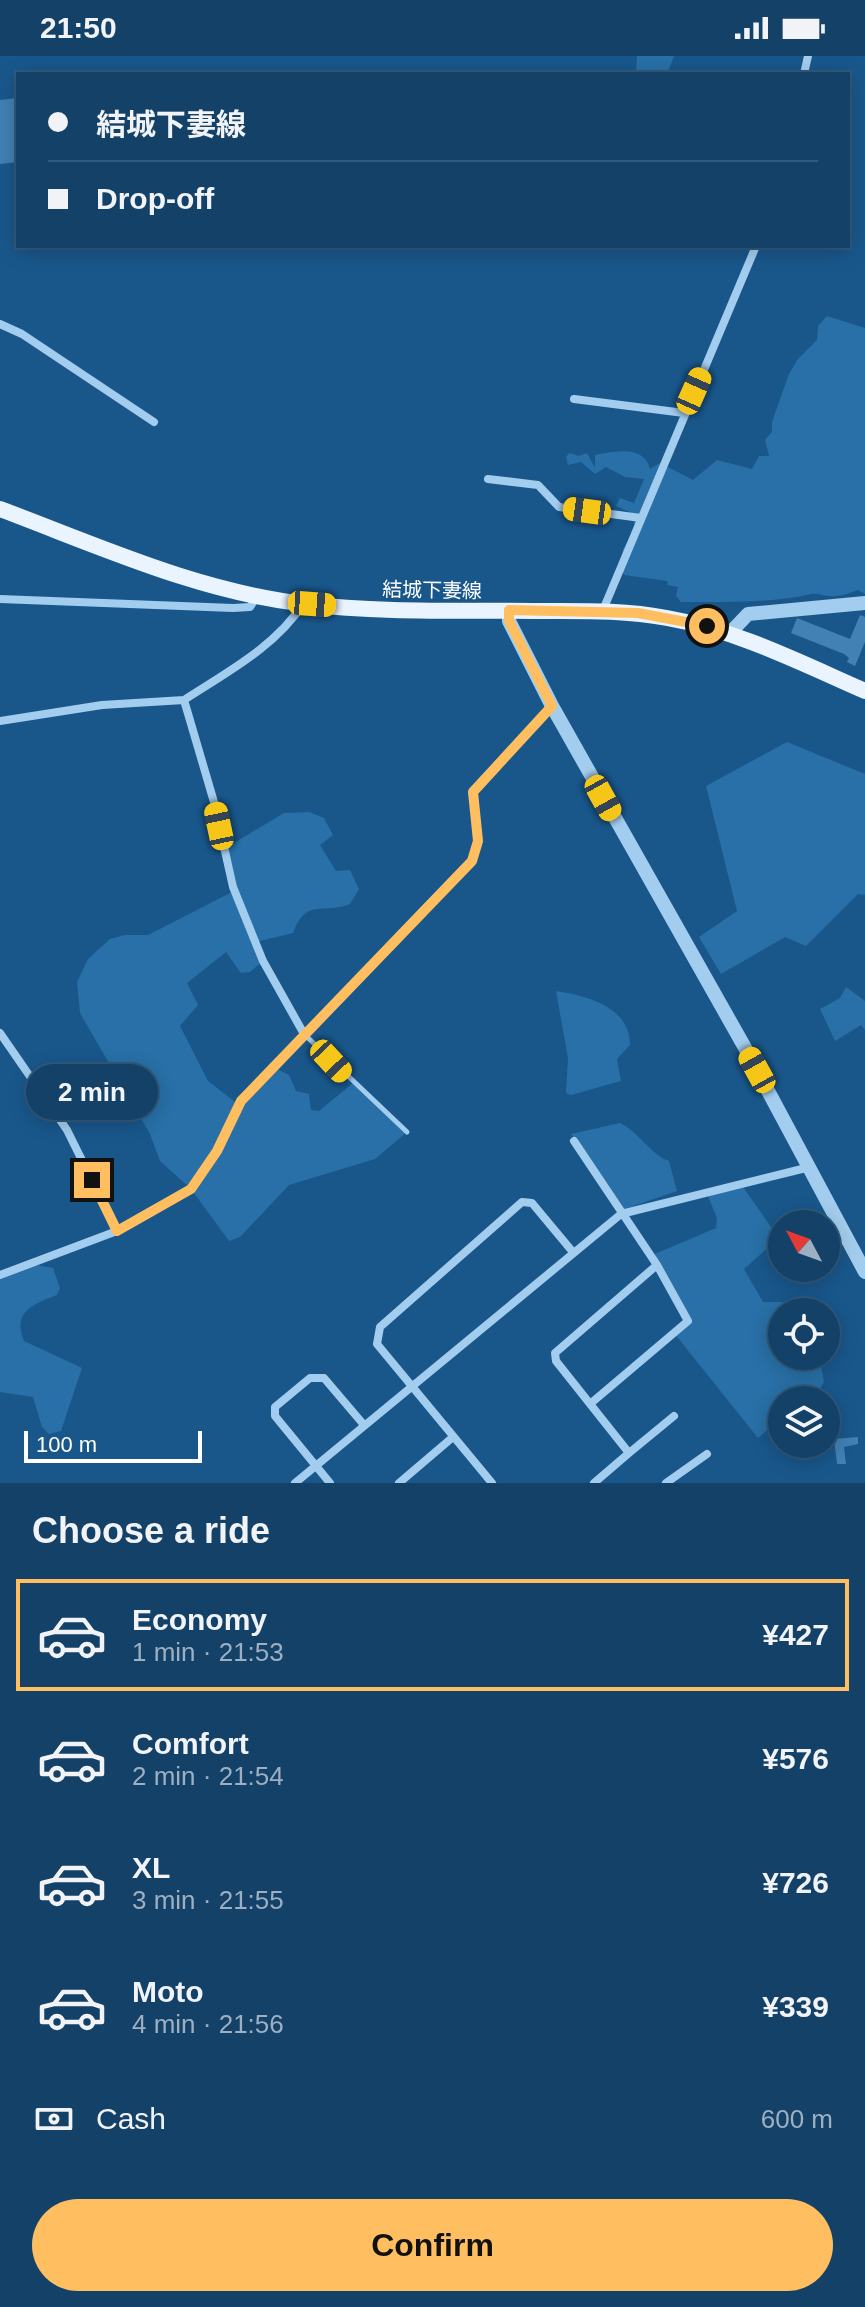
<!DOCTYPE html>
<html lang="en">
<head>
<meta charset="utf-8">
<style>
  :root { --surface:#134168; --page:#1c486e; --text:#f1f3f6; --muted:#9dafc0; --line:#325a7c; --accent:#ffbf60 }
  body { margin:0; font-family:Arial,"Noto Sans JP",sans-serif; background:var(--page); color:var(--text); height:100vh; display:flex; flex-direction:column; font-size:30px; white-space:nowrap }
  * { box-sizing:border-box; margin:0 }
  p { font-size:26px; color:var(--muted) }
  .icon { flex:none; width:44px; height:44px; fill:none; stroke:currentColor; stroke-width:2; stroke-linecap:round; stroke-linejoin:round }
  .map { position:relative; height:1427px; overflow:hidden }
  .side { display:flex; flex-direction:column; background:var(--surface); flex:1 }
  .side>* { flex:none }
  .top-card { position:absolute; left:16px; top:16px; width:834px; height:176px; border-radius:0px; box-shadow:0 4px 20px #0003,0 0 0 2px var(--line); display:grid; align-content:center; height:176px; padding:0 32px; background:var(--surface) }
  .needle { width:52px; rotate:311deg }
  .fabs { position:absolute; left:768px; top:1154px; display:grid; gap:16px }
  .fabs a { display:grid; place-items:center; width:72px; height:72px; border-radius:50%; background:var(--surface); box-shadow:0 4px 20px #0003,0 0 0 2px var(--line); font-size:40px }
  .scale { position:absolute; left:24px; bottom:20px; width:178px; box-sizing:border-box; padding-left:8px; border:4px solid #fff; border-top:0; font-size:22px; line-height:28px; white-space:nowrap; color:#fff; -webkit-text-stroke:6px #19578b; paint-order:stroke }
  .end { position:absolute; width:36px; height:36px; margin:-18px; border:10px solid #ffbf60; background:#111; box-shadow:0 0 0 4px #111 }
  .from { border-radius:50% }
  .bubble { position:absolute; height:56px; border-radius:28px; background:var(--surface); box-shadow:0 4px 20px #0003,0 0 0 2px var(--line); font-size:26px; font-weight:700; line-height:56px; text-align:center }
  .car { position:absolute; width:24px; height:48px; margin:-24px -12px; border-radius:10px; box-shadow:0 0 6px 2px #0007; background:linear-gradient(#f5c518 24%,#345 0 40%,#f5c518 0 76%,#345 0 86%,#f5c518 0) }
  .top-card b { display:flex; align-items:center; gap:28px; height:76px; font-size:30px }
  .top-card b+b { border-top:2px solid var(--line) }
  .top-card i { width:20px; height:20px; background:var(--text) }
  ul { padding:0; list-style:none }
  li { display:flex; align-items:center; gap:24px; height:112px; margin:0 16px 12px; padding:0 16px; border:4px solid transparent; border-radius:0px }
  li div { flex:1 }
  li b { display:block; font-size:30px }
  li em { font-style:normal; font-weight:700 }
  li.current { border-color:var(--accent) }
  li>.icon { width:72px; height:72px; stroke-width:1.5 }
  h2 { padding:0 32px; font-size:36px; line-height:96px }
  .pay { display:flex; align-items:center; gap:20px; height:88px; padding:0 32px; font-size:30px }
  .pay p { margin-inline-start:auto }
  .action { display:flex; gap:16px; margin-top:auto; padding:16px 32px }
  .action a { flex:1; height:92px; border-radius:48px; background:var(--accent); color:#111; font-size:32px; font-weight:700; line-height:92px; text-align:center }
  .status { display:flex; justify-content:space-between; align-items:center; height:56px; padding:0 40px; background:var(--surface); direction:ltr }
  .status svg { height:22px; fill:currentColor }
  .map>svg:first-child { display:block }
  .green { fill:#2870a7 }
  .building { fill:#4181b3 }
  .lines { fill:none; stroke-linecap:round; stroke-linejoin:round }
  .service { stroke:#a3cdee; stroke-width:5 }
  .minor { stroke:#a3cdee; stroke-width:8 }
  .tertiary { stroke:#a3cdee; stroke-width:14 }
  .primary { stroke:#eaf4ff; stroke-width:16 }
  .route { stroke:#ffbf60; stroke-width:10 }
  .labels { text-anchor:middle; stroke-width:6; stroke-linejoin:round; paint-order:stroke }
  .street-label { font-size:20px; fill:#fff; stroke:#19578b }
</style>
</head>
<body>
<div class="status"><b>21:50</b><svg viewBox="0 0 49 12"><path d="M0 12V9h3v3zM5 12V6h3v6zM10 12V3h3v9zM15 12V0h3v12zM26 1h20v11H26zM47 4h2v5h-2z"/></svg></div>
<div class="map">
<svg width="865" height="1427" viewBox="0 0 865 1427">
  <rect width="100%" height="100%" fill="#19578b"/>
  <path class="green" d="M637,0H674L667,18H636Z
    M827,260L865,272V538L858,534C849,537 842,541 829,540C824,540 816,537 811,538C774,547 724,546 681,546L676,540L678,531L668,529L667,525L624,519L620,509L623,493L635,474L632,457L616,450L620,442L634,447L644,423L625,421L606,411L595,418L581,406L568,409L566,401L569,397L579,400L587,397L595,412V399C614,396 643,388 650,413L660,407L693,424L717,404L752,413L759,400H769L765,384L772,376V366L789,318L798,303L817,284L818,270Z
    M787,686L865,718V839L858,838L806,890L785,881L721,918L699,881L737,855L706,730Z
    M309,756L324,762L333,779L320,789L336,815L350,814L359,833L350,848C321,859 307,841 293,877L256,886L263,905L250,916L241,917L226,896L187,927L198,949L180,970L208,1025L239,1049L273,1011L289,1019L296,1035L309,1038L311,1054L319,1055L353,1027L407,1076L375,1103L289,1129L240,1181L229,1185L191,1133L160,1105L150,1078L80,957L77,926L88,903L110,883L125,879H148L234,835L224,793L284,757Z
    M846,931L865,945V974L861,969L835,985L820,953L840,942Z
    M556,935C588,940 630,951 630,989L617,1003L621,1025L571,1039L566,1037L568,1002Z
    M620,1067C639,1076 650,1098 669,1105L677,1135L622,1154L571,1078Z
    M743,1131L779,1182L744,1213L763,1246H798L800,1256H782V1300H819L824,1326L819,1335L804,1338L800,1344H782V1376L767,1374L758,1382L674,1277L688,1264L650,1200L716,1172L717,1162L707,1138Z
    M31,1208L53,1212L60,1232L57,1239C33,1248 12,1256 24,1285L82,1312L61,1375L49,1378L42,1371L33,1341L0,1336V1219Z"/>
  <path class="building" d="M18,42V106L0,108V44Z
    M860,559L865,561V586L855,610L847,606L849,602L844,598L791,577L797,562L850,583Z
    M858,1381V1388L844,1391L846,1408H837L834,1383Z"/>
  <g class="lines">
    <path class="service" d="M305,979L407,1076"/>
    <path class="minor" d="M804,18L808,0
      M0,268L22,278L154,366
      M574,343L684,357
      M488,423L538,429L559,451L641,462
      M0,543L233,552L250,551L257,540
      M603,554L756,190
      M184,644C227,616 275,591 303,548
      M0,665L102,649L184,644L214,746L233,831L263,905L304,978
      M0,977L67,1074L117,1175
      M574,1085L657,1209L688,1265L590,1348
      M0,1219L117,1175L191,1133L217,1095L241,1045L472,805L478,785L473,736L552,650
      M629,1397L674,1360
      M295,1427L621,1158L810,1111
      M330,1427L275,1360V1351L310,1322H324L364,1369
      M399,1427L453,1381
      M492,1427L377,1288L380,1271L522,1146L532,1147L572,1195
      M594,1427L629,1397L556,1305L555,1297L657,1209
      M666,1427L707,1398"/>
    <path class="tertiary" d="M509,554V565L552,650L744,990L865,1216
      M729,578L748,558L865,547"/>
    <path class="primary" d="M0,453C99,490 199,536 305,548C383,557 462,554 541,555C583,555 625,554 667,562C736,574 801,607 865,635"/>
  </g>
  <g class="lines">
    <path class="route" d="M92,1124L117,1175L191,1133L217,1095L241,1045L472,805L478,785L473,736L552,650L509,565V554L638,557L707,570"/>
  </g>
  <g class="labels">
    <g class="street-label">
      <text transform="translate(432 534) rotate(1)" y="7">結城下妻線</text>
    </g>
  </g>
</svg>
<div class="fabs">
<a><svg class="needle" viewBox="-14 -14 28 28"><path d="M0-13l5 13h-10z" fill="#e53935"/><path d="M0 13l5-13h-10z" fill="#9dafc0"/></svg></a>
<a><svg class="icon" aria-label="locate" viewBox="0 0 24 24"><circle cx="12" cy="12" r="6"/><path d="M12 2v4M12 18v4M2 12h4M18 12h4"/></svg></a>
<a><svg class="icon" aria-label="layers" viewBox="0 0 24 24"><path d="M12 4l9 5-9 5-9-5zM3 14l9 5 9-5"/></svg></a>
</div>
<div class="scale">100 m</div>
<i class="end from" style="left:707px;top:570px"></i>
<i class="end" style="left:92px;top:1124px"></i>
<div class="bubble" style="left:26px;top:1008px;width:132px">2 min</div>
<i class="car" style="left:694px;top:335px;rotate:24deg"></i>
<i class="car" style="left:587px;top:455px;rotate:278deg"></i>
<i class="car" style="left:312px;top:548px;rotate:94deg"></i>
<i class="car" style="left:603px;top:742px;rotate:151deg"></i>
<i class="car" style="left:219px;top:770px;rotate:348deg"></i>
<i class="car" style="left:331px;top:1005px;rotate:137deg"></i>
<i class="car" style="left:757px;top:1014px;rotate:331deg"></i>
<div class="top-card">
<b><i class="from"></i>結城下妻線</b>
<b><i></i>Drop-off</b>
</div>
</div>
<section class="side">
<h2>Choose a ride</h2>
<ul>
<li class="current"><svg class="icon" aria-label="car" viewBox="0 0 24 24"><path d="M5 17H2v-5l4-1 3-4h7l3 4 3 1v5h-3M9 17h6M6 11h13"/><circle cx="7" cy="17" r="2"/><circle cx="17" cy="17" r="2"/></svg><div><b>Economy</b><p>1 min · 21:53</p></div><em>¥427</em></li>
<li><svg class="icon" aria-label="car" viewBox="0 0 24 24"><path d="M5 17H2v-5l4-1 3-4h7l3 4 3 1v5h-3M9 17h6M6 11h13"/><circle cx="7" cy="17" r="2"/><circle cx="17" cy="17" r="2"/></svg><div><b>Comfort</b><p>2 min · 21:54</p></div><em>¥576</em></li>
<li><svg class="icon" aria-label="car" viewBox="0 0 24 24"><path d="M5 17H2v-5l4-1 3-4h7l3 4 3 1v5h-3M9 17h6M6 11h13"/><circle cx="7" cy="17" r="2"/><circle cx="17" cy="17" r="2"/></svg><div><b>XL</b><p>3 min · 21:55</p></div><em>¥726</em></li>
<li><svg class="icon" aria-label="car" viewBox="0 0 24 24"><path d="M5 17H2v-5l4-1 3-4h7l3 4 3 1v5h-3M9 17h6M6 11h13"/><circle cx="7" cy="17" r="2"/><circle cx="17" cy="17" r="2"/></svg><div><b>Moto</b><p>4 min · 21:56</p></div><em>¥339</em></li>
</ul>
<div class="pay"><svg class="icon" aria-label="cash" viewBox="0 0 24 24"><path d="M3 7h18v10H3z"/><circle cx="12" cy="12" r="2"/></svg>Cash<p>600 m</p></div>
<div class="action"><a>Confirm</a></div>
</section>
</body>
</html>
